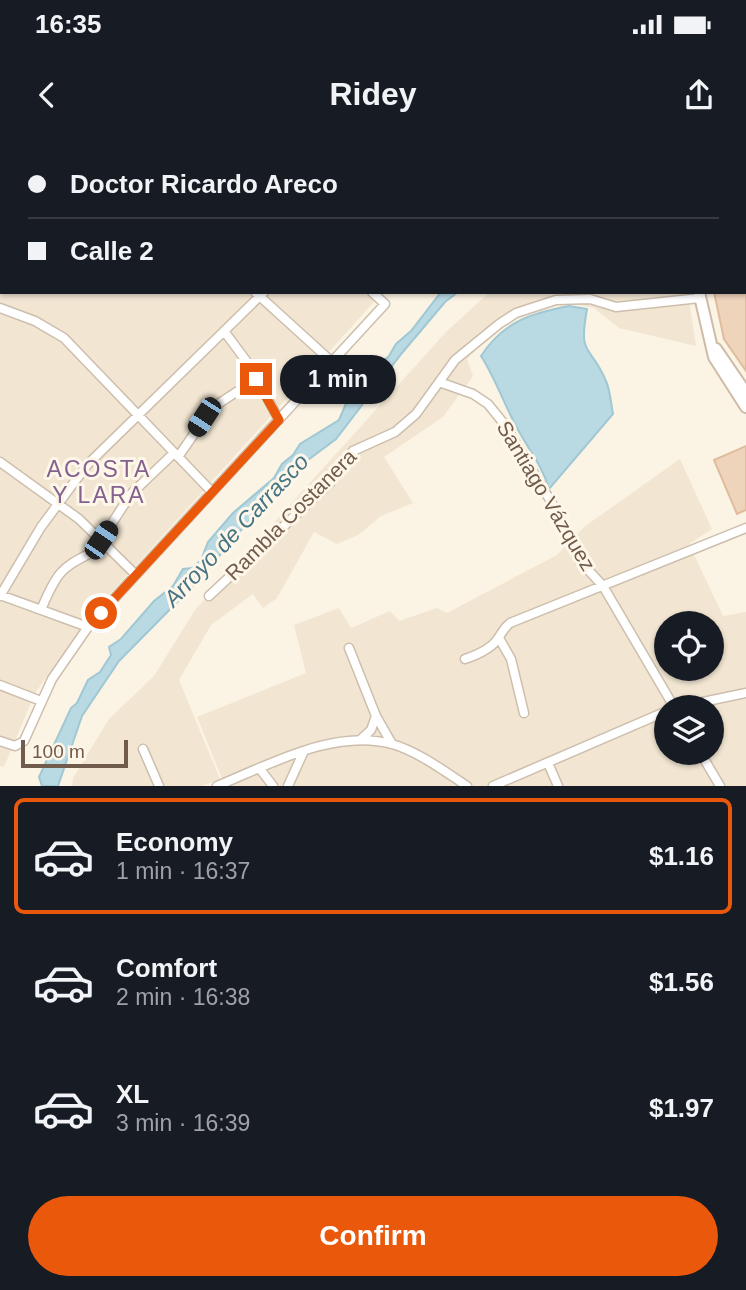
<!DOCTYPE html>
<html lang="en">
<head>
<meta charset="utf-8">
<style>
  :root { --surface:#171b24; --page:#242831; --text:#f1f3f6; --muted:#9ea1a6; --line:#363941; --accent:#ea580c }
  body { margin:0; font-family:Arial,sans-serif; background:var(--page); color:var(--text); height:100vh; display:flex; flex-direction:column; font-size:26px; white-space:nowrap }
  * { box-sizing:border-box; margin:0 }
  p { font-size:23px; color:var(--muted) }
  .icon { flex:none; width:38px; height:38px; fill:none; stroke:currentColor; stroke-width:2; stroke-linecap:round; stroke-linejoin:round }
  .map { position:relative; height:646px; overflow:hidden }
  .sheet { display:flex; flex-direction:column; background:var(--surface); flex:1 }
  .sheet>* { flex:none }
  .top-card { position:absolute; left:0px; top:0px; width:747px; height:154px; box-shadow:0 2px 5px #0004; display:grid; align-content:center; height:154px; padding:0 28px; background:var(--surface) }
  .tools { position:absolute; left:654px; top:471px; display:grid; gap:14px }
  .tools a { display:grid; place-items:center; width:70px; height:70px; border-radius:50%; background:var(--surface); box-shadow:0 2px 5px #0004; font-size:35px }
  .scale { position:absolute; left:21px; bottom:18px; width:107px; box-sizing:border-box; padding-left:7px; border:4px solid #715b4a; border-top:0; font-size:19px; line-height:24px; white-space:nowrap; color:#715b4a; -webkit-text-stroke:5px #fef7e9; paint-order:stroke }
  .end { position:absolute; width:32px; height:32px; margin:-16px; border:9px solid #ea580c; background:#fff; box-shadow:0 0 0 4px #fff }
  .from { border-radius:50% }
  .bubble { position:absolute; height:49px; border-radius:24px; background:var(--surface); box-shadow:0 2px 5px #0004; font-size:23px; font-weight:800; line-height:49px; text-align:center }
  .car { position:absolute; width:21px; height:42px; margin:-21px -10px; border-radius:9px; box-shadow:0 0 5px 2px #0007; background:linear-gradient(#222 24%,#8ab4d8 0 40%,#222 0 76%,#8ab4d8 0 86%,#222 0) }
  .top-card b { display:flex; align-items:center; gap:24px; height:66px; font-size:26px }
  .top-card b+b { border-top:2px solid var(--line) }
  .top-card i { width:18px; height:18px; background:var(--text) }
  ul { padding:12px 0 0; list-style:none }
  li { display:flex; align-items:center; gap:21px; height:116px; margin:0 14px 10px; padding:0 14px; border:4px solid transparent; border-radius:10px }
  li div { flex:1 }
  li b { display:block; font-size:26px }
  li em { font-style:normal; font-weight:800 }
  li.current { border-color:var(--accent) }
  li>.icon { width:63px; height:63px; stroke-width:1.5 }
  .button { display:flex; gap:14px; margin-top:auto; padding:14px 28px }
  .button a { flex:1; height:80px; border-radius:42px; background:var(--accent); color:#fff; font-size:28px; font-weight:800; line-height:80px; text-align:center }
  .status { display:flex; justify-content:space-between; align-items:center; height:49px; padding:0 35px; background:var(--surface); direction:ltr }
  .status svg { height:19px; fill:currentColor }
  header { display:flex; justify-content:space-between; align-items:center; height:91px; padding:0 28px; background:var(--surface); font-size:32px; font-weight:800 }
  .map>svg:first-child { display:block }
  .residential { fill:#f2e6d2; fill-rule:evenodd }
  .water { fill:#b9d9e3; stroke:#a0c8d4; stroke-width:2 }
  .building { fill:#efd4bc; stroke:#e0bc9d; stroke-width:2 }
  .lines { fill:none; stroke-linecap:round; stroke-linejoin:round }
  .street-casing { stroke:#cdbead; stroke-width:11 }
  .secondary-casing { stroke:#cebca8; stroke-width:14 }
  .street { stroke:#fff; stroke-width:8 }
  .secondary { stroke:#fff; stroke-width:10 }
  .route { stroke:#ea580c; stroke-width:9 }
  .labels { text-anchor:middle; stroke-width:6; stroke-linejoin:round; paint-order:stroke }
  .street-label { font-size:21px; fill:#715b4a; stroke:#fef7e9 }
  .neighbourhood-label { font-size:23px; letter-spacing:2px; fill:#83628d; stroke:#fef7e9 }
  .water-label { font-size:23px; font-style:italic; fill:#467484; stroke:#fef7e9 }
</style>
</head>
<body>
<div class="status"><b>16:35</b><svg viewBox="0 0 49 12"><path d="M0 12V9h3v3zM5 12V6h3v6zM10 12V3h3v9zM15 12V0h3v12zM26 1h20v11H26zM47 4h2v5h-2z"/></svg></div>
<header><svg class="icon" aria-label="back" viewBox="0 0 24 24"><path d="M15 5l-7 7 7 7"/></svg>Ridey<svg class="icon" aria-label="share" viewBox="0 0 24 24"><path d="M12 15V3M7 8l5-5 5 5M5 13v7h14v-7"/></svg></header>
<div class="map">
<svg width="746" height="646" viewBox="0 0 746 646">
  <rect width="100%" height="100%" fill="#fbf3e3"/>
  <path class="residential" d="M0,0H340L2,2V152H367L374,162L91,475L35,553L4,627L0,626Z
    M490,152H688L696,206L619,188L594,168L569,163L551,165L517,176L492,193L467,219L473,236L443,277L384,317L413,363L381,376L358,395L337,404L314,392L277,458L263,468L253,454L211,485L179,540L220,639L202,646H72L73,638L109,579L154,536L195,470L447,191Z
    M680,319L712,389L689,404L723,476L746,472V646H225L197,577L306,533L294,485L339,468L351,488L390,471L399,481L437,468L447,473L557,415L584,387ZM667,483H712V528H667ZM667,567H712V612H667Z"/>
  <path class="water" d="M441,152H458L445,162L402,213L336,299L308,320L240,391L198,441L119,521L82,576L58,646H42L39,637L71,568L77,563L88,540L100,532L111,515L109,507L121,499L154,461L173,446L183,429L192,428L201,420L208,402L233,373L274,338L282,324L293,315L300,304L339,280L347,261L361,249L358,243L389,216L396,204L411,191Z
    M569,166L587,169C578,218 590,203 606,241C610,250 611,263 613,274L549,349C542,326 533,316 521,295C506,270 497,241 481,216C503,182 531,173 569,166Z"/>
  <path class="building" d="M714,152H746V231L724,199Z
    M746,306V370L737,374L714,320Z"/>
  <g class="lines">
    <g class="street-casing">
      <path id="street" d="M127,0L128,2
        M654,0L669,2
        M348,2V0
        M424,2L426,0
        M255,152L332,222
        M0,168L35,181L64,198L212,352
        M224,191L250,226L279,280
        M439,242L473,254L488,264L505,285L556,370L580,421L603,446L674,567
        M178,317L212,268L256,239
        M0,322L79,379L136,435
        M101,400L131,354L174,313
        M0,455L88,487
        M0,456L41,387L87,325L264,152
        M209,456L330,343L353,311L395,292L416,274L455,220L499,184L516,173L556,160L590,159L616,167L700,158
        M41,470C60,424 64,428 105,405
        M499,498L511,519L524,573
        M349,508L376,576L392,604
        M465,519C477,515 492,509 499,497C503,491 504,488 510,483L746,388
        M0,545L41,561
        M679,567L746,553
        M360,600L371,590L376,576
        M0,601L15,606L24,601L52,539L88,487L385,164L372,152
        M143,609L159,646
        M700,612L720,646
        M548,623L558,646
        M260,629L273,646
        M217,646C269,625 334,588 392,604C419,612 444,631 467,646
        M288,646L303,613
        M493,646L667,571"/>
    </g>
    <g class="secondary-casing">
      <path id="secondary" d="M670,0V2
        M699,152L714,217L746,267
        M716,209L746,253"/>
    </g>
    <use href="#street" class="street"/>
    <use href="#secondary" class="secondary"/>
  </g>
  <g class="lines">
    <path class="route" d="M101,473L279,280L256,239"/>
  </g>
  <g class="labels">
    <g class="street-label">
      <text transform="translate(546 356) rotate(59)" y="7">Santiago Vázquez</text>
      <text transform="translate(291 375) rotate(-45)" y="7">Rambla Costanera</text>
    </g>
    <g class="neighbourhood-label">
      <text x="99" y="337">ACOSTA<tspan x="99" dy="26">Y LARA</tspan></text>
    </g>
    <g class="water-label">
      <text transform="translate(236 390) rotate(-47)" y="8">Arroyo de Carrasco</text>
    </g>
  </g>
</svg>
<div class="tools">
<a><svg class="icon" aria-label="locate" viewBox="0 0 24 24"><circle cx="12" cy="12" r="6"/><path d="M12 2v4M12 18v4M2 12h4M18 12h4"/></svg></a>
<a><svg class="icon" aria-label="layers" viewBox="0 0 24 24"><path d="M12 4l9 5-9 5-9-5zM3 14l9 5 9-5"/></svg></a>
</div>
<div class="scale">100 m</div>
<i class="end from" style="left:101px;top:473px"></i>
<i class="end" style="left:256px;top:239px"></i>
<div class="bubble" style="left:280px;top:215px;width:116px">1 min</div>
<i class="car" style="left:204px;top:277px;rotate:213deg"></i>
<i class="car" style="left:101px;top:400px;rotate:34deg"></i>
<div class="top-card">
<b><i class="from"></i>Doctor Ricardo Areco</b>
<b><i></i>Calle 2</b>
</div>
</div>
<section class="sheet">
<ul>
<li class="current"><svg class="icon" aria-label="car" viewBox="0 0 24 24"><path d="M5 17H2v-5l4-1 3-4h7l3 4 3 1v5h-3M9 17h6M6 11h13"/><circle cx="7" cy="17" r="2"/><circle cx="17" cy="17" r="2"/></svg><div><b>Economy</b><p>1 min · 16:37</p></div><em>$1.16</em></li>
<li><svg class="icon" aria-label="car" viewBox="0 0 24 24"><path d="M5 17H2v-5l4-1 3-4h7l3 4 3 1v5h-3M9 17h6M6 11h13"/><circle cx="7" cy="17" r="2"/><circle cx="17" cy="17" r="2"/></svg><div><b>Comfort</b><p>2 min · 16:38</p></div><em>$1.56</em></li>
<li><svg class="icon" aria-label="car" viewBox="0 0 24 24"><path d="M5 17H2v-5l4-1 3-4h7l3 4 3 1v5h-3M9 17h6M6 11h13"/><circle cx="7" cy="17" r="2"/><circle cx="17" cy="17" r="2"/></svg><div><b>XL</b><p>3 min · 16:39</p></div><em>$1.97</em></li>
</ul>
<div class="button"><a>Confirm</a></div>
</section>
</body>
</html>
